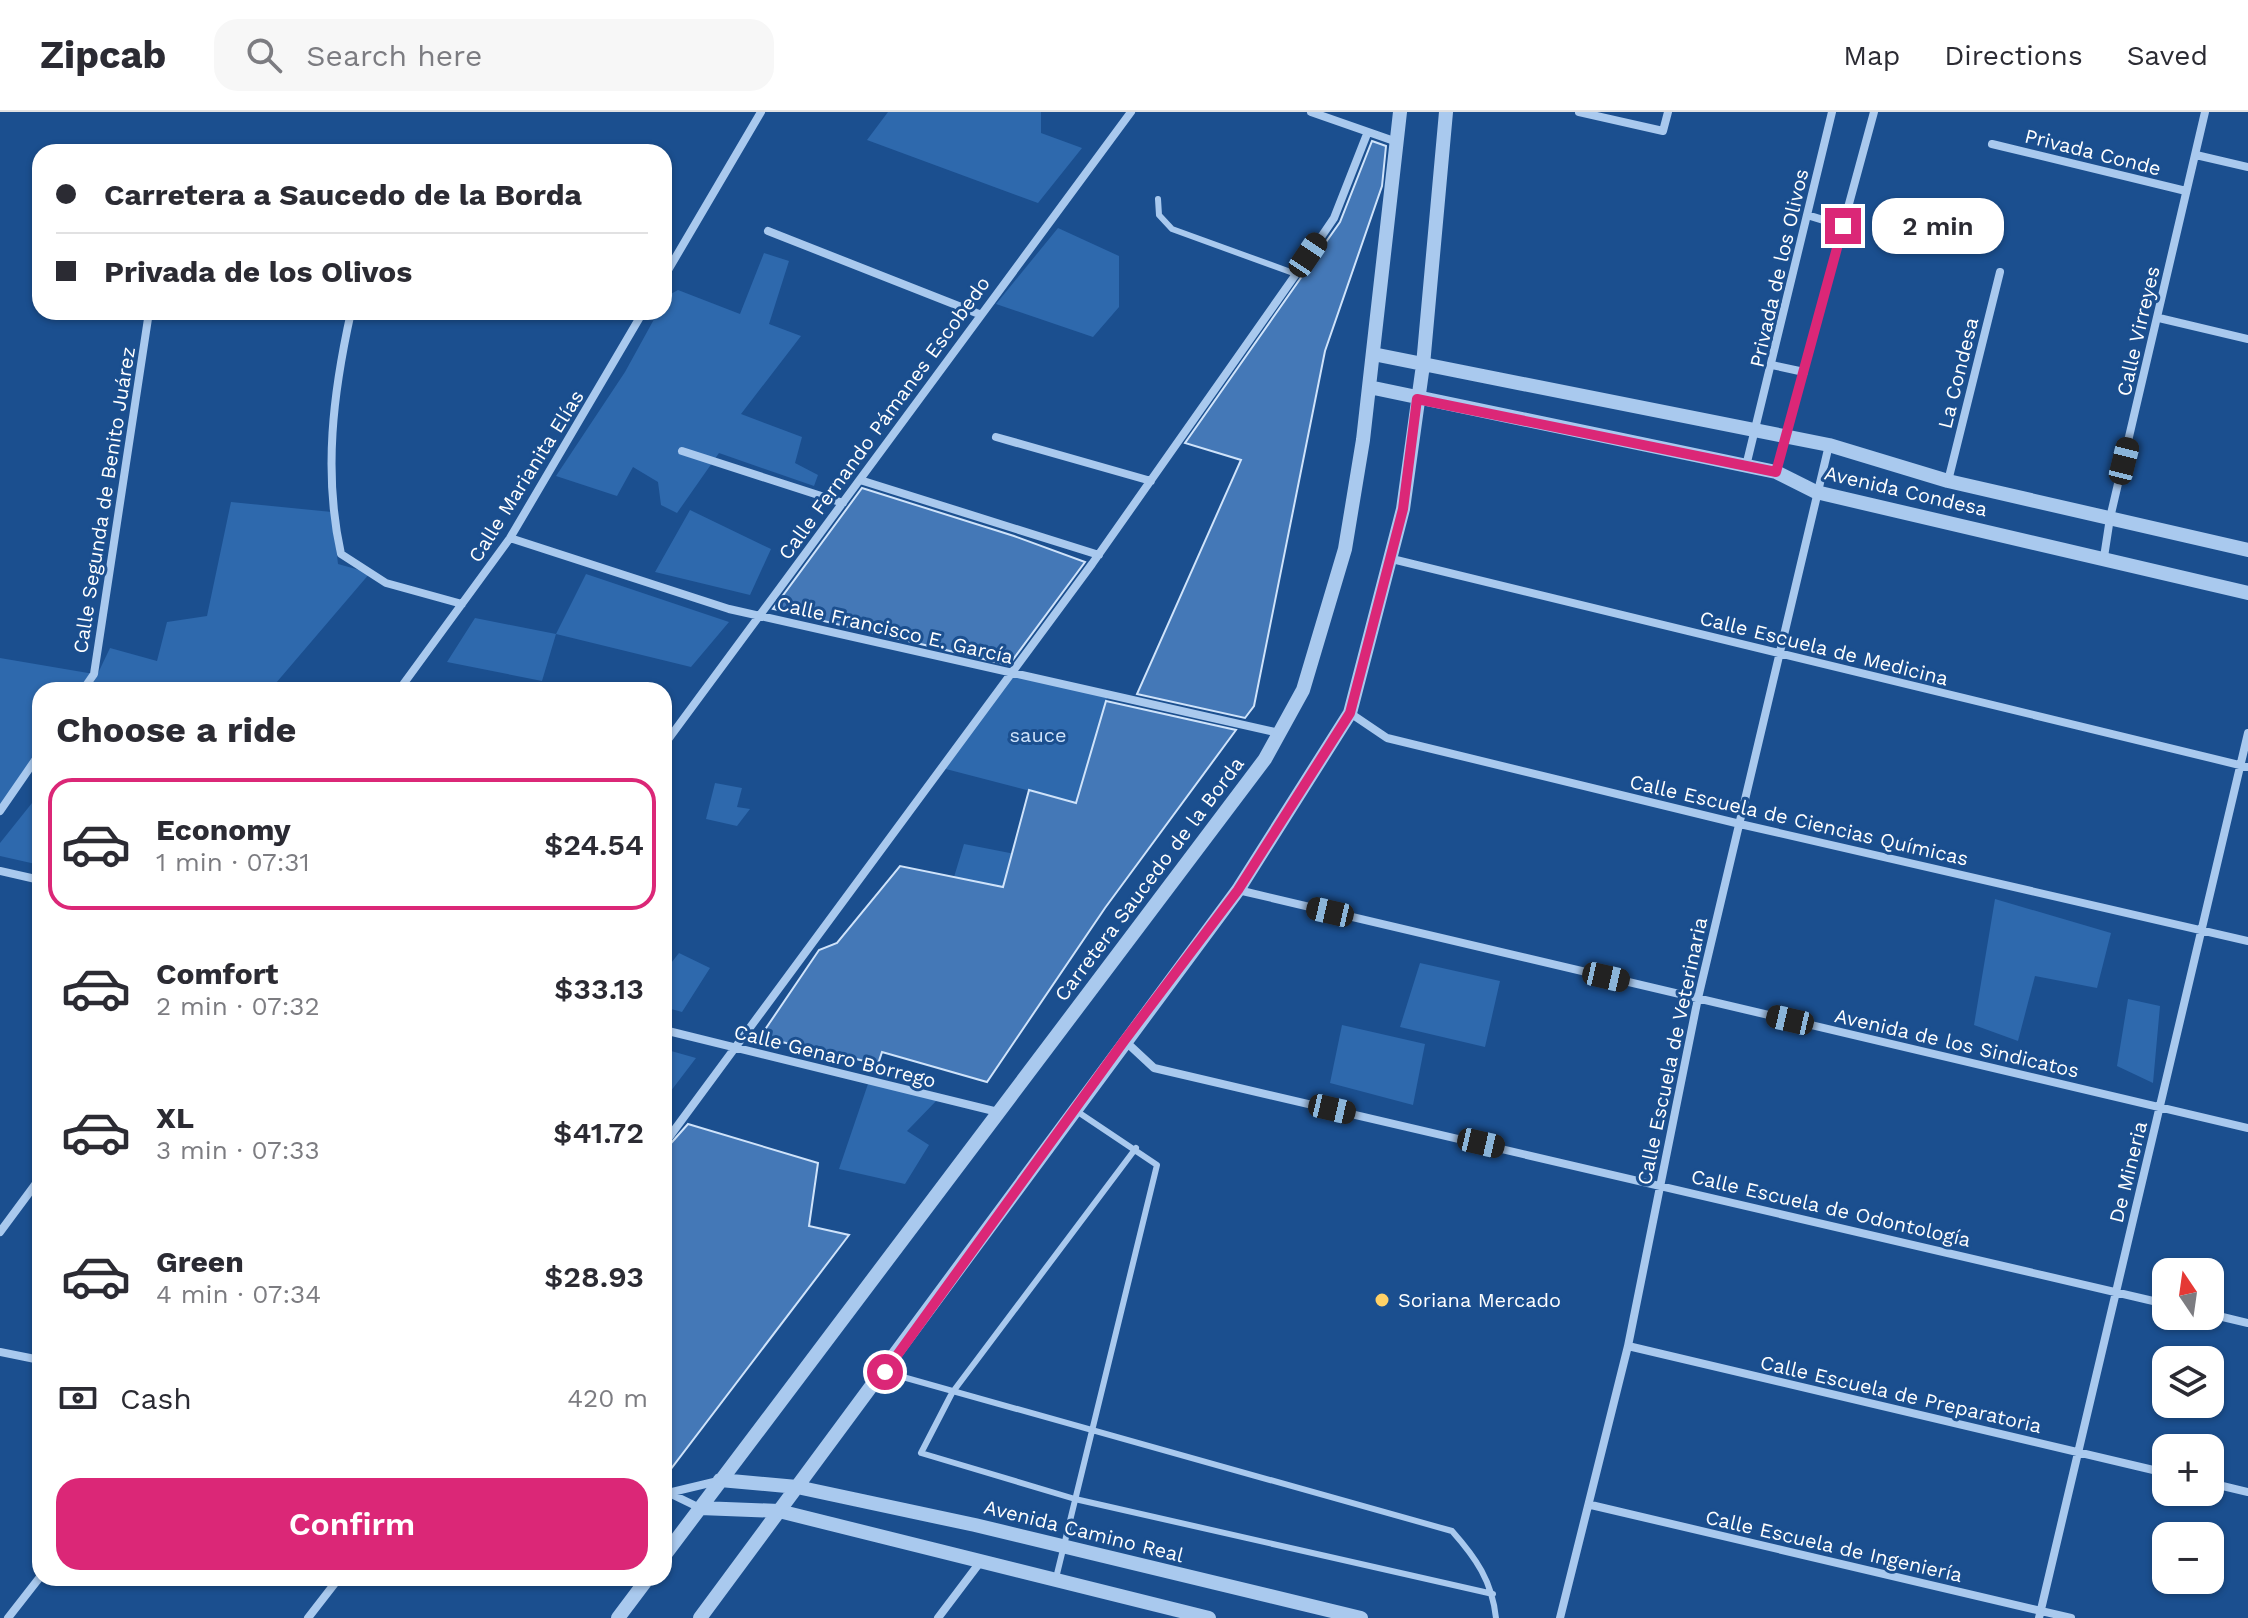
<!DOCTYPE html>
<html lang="en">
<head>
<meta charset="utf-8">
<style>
  :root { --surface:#fff; --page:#f7f7f7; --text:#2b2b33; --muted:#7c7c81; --line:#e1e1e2; --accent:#db2777 }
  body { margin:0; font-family:"Work Sans",sans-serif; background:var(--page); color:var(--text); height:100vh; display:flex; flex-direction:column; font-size:30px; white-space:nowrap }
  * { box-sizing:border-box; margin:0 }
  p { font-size:26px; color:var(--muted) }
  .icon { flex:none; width:44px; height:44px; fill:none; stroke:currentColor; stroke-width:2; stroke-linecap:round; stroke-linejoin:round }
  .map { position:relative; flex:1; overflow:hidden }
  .details { position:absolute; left:32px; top:570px; width:640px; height:904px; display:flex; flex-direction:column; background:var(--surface); border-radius:24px; box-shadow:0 2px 6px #0004 }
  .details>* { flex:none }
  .guide { position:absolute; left:32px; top:32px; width:640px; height:176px; border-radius:24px; box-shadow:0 2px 6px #0004; display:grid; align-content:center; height:176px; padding:0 24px; background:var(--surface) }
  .needle { width:52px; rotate:347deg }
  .buttons { position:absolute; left:2152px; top:1146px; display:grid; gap:16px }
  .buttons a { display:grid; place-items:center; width:72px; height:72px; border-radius:16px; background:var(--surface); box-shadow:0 2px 6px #0004; font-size:40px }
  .end { position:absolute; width:36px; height:36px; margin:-18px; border:10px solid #db2777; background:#fff; box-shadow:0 0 0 4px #fff }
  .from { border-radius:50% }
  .bubble { position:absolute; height:56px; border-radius:24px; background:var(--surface); box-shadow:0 2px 6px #0004; font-size:26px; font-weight:600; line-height:56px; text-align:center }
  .car { position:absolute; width:24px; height:48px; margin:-24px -12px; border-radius:10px; box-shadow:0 0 6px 2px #0007; background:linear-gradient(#222 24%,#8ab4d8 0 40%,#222 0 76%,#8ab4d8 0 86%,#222 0) }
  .guide b { display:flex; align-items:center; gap:28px; height:76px; font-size:30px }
  .guide b+b { border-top:2px solid var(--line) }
  .guide i { width:20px; height:20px; background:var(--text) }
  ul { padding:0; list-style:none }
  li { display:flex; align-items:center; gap:24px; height:132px; margin:0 16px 12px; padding:0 8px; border:4px solid transparent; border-radius:24px }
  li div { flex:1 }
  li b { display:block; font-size:30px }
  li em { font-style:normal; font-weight:600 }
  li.active { border-color:var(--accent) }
  li>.icon { width:72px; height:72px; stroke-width:1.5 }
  h2 { padding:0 24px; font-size:36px; line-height:96px }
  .pay { display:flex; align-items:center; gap:20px; height:88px; padding:0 24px; font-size:30px }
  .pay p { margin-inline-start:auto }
  .primary-button { display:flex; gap:16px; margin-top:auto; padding:16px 24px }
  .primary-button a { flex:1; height:92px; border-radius:24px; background:var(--accent); color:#fff; font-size:32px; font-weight:600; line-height:92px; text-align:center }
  header { display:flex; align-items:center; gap:48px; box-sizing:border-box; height:112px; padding:0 40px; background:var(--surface); border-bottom:2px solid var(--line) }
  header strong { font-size:38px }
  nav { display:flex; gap:44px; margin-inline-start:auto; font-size:28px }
  .search { width:560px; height:72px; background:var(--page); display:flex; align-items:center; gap:20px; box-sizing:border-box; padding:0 28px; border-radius:24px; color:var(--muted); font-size:30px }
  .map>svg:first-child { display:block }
  .green { fill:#2e69ad }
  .building { fill:#4478b7; stroke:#cfe3fa; stroke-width:2 }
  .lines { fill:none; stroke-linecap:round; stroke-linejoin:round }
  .service { stroke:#a9c9ee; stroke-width:6 }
  .minor { stroke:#a9c9ee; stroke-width:8 }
  .tertiary { stroke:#a9c9ee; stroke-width:14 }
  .route { stroke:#db2777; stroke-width:10 }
  .poi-dot { fill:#ffd166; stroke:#1b4f8f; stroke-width:3 }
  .labels { text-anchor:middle; stroke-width:6; stroke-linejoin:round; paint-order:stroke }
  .street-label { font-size:20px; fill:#fff; stroke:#1b4f8f }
  .park-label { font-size:20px; fill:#cfe3fa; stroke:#1b4f8f }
  .poi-label { font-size:20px; fill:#fff; stroke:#1b4f8f; text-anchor:start }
</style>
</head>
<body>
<header>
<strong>Zipcab</strong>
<div class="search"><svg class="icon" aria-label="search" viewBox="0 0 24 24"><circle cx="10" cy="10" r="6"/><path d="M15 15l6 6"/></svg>Search here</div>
<nav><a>Map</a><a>Directions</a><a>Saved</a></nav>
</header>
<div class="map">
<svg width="2248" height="1506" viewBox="0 0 2248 1506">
  <rect width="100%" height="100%" fill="#1b4f8f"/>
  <path class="green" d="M888,0H1041V21L1082,36L1038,91L867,28Z
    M1058,116L1119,144V195L1093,225L996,192Z
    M764,141L789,149L769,212L801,224L741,302L802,325L795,351L818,363L814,374L719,341L677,401L661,393L658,370L633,355L617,384L556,364L625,260L658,200H664L667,184L678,178L740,202Z
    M231,390L332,400L338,452L370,461L270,578H90L110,536L157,549L167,510L207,504Z
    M690,398L771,437L750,483L655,460Z
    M586,462L729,510L691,555L556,522L542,569L447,550L475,506L556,522Z
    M0,546L94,562L83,578H40V641L0,699Z
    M1012,561L1108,583L1076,691L942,656Z
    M715,671L742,676L737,695L750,697L737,714L706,707Z
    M40,681V753L0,744V731Z
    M964,732L1015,742L1003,775L954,765Z
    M1995,787L2111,821L2097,876L2035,864L2018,929L1974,913Z
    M679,841L710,856L682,900L664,895V860Z
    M1420,851L1500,869L1485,935L1400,915Z
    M2128,887L2160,894L2153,971L2117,954Z
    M1342,913L1425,932L1413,993L1330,971Z
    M664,937L696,946L664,988Z
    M869,969L939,986L907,1019L929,1033L905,1072L839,1057Z"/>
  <path class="building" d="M1372,29L1386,34L1382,74L1325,239L1254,594L1245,606L1137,582L1241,348L1185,331L1340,110Z
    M862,376L1014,424L1085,450L1009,553L773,497Z
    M1106,589L1236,618L1105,796L987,970L882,940L878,952L760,925L819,838L837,831L900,754L1003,775L1029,678L1076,691Z
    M688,1012L818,1051L809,1114L849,1123L664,1366V1039Z"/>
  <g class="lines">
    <path class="service" d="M1158,87L1159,103L1172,117L1296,162
      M1136,1036L952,1281L921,1341L1075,1387L1493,1482
      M885,1260L1452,1419C1476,1446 1492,1469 1496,1506
      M1056,1466L1157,1053L1075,998"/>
    <path class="minor" d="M1311,0L1397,30
      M1579,0L1663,19L1668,0
      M1992,32L2186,79
      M2196,43L2248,55
      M1807,103L1843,114
      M768,119L979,202
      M664,165L761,0
      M351,200C333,281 323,361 341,442L386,471L462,492
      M2159,206L2248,227
      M1772,253L1804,260
      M996,325L1151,369
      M682,339L843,391
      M1746,354L1832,0
      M1776,360L1874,0
      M860,368L1099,443
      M1948,369L2000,160
      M510,426L729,497L1279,621
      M2104,445L2110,406L2205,0
      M1392,447L2248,655
      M83,578L94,562L149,200
      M399,578L510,426L643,200
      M1350,601L1387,626L1740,712L2248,829
      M664,633L1131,0
      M0,699L40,641
      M0,759L40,768
      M1238,778L2248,1016
      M664,918L998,1000
      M1125,929L1154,956L2166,1192
      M664,1032L1092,452L1296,162L1334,106L1367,22
      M0,1120L40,1066
      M2210,1202L2248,1211
      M1628,1234L2166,1361
      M0,1240L40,1248
      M2210,1371L2248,1380
      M668,1381L718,1369
      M669,1381L700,1396
      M1591,1393L2071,1506
      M8,1506L40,1465
      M308,1506L339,1466
      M938,1506L981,1449
      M1560,1506L1628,1234L1698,886L1829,333
      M2039,1506L2248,621"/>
    <path class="tertiary" d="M1373,242L1829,333L1948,369L2248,438
      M1369,275L1776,360L1816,380L2248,481
      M720,1368L797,1375L975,1413L1361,1506
      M700,1396L779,1399L1209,1506
      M664,1444L1265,647L1303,578L1345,437L1363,328L1400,0
      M618,1506L648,1466
      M700,1506L1238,778L1350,601L1403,397L1423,253L1446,0"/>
  </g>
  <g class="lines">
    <path class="route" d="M885,1260L1124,929L1238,778L1350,601L1403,397L1417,287L1776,360L1843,114"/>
  </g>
  <circle class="poi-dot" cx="1382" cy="1188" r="8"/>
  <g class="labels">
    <g class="street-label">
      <text transform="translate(2093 40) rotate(14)" y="7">Privada Conde</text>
      <text transform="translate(1779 156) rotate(-77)" y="7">Privada de los Olivos</text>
      <text transform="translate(2138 219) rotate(-77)" y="7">Calle Virreyes</text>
      <text transform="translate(1958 261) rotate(-76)" y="7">La Condesa</text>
      <text transform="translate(884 306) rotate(-54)" y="7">Calle Fernando Pámanes Escobedo</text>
      <text transform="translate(526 364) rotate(-58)" y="7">Calle Marianita Elías</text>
      <text transform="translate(1906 379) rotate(13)" y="7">Avenida Condesa</text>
      <text transform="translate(104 388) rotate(-81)" y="7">Calle Segunda de Benito Juárez</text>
      <text transform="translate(895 518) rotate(13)" y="7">Calle Francisco E. García</text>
      <text transform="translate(1824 536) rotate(14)" y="7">Calle Escuela de Medicina</text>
      <text transform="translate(1799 708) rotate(13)" y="7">Calle Escuela de Ciencias Químicas</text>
      <text transform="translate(1149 767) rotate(-53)" y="7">Carretera Saucedo de la Borda</text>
      <text transform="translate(1957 931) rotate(13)" y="7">Avenida de los Sindicatos</text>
      <text transform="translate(1672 939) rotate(-78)" y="7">Calle Escuela de Veterinaria</text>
      <text transform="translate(835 944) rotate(14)" y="7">Calle Genaro Borrego</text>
      <text transform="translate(2128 1060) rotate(-76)" y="7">De Mineria</text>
      <text transform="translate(1831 1096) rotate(13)" y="7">Calle Escuela de Odontología</text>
      <text transform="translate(1901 1282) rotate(13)" y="7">Calle Escuela de Preparatoria</text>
      <text transform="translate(1084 1419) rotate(14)" y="7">Avenida Camino Real</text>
      <text transform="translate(1834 1434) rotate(13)" y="7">Calle Escuela de Ingeniería</text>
    </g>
    <g class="park-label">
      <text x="1038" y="630">sauce</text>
    </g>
    <g class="poi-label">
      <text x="1398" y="1195">Soriana Mercado</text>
    </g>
  </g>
</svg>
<div class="buttons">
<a><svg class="needle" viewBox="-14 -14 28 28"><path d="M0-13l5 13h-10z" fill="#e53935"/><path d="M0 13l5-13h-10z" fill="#7c7c81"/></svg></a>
<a><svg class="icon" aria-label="layers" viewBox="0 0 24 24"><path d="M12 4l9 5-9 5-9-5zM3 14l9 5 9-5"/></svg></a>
<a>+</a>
<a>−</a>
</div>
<i class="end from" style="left:885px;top:1260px"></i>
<i class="end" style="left:1843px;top:114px"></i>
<div class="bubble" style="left:1872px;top:86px;width:132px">2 min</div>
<i class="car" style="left:1308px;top:143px;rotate:34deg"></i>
<i class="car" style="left:2124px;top:349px;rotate:14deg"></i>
<i class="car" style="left:1330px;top:800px;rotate:283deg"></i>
<i class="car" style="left:1606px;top:865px;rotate:103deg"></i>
<i class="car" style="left:1790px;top:908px;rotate:283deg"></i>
<i class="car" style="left:1332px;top:997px;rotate:103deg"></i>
<i class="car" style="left:1481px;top:1031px;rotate:103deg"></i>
<div class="guide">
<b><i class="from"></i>Carretera a Saucedo de la Borda</b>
<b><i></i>Privada de los Olivos</b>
</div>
<section class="details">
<h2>Choose a ride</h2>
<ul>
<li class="active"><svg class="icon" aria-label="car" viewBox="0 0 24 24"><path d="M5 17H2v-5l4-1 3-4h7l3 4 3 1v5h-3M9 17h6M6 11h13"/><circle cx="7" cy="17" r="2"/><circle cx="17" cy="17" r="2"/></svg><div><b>Economy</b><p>1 min · 07:31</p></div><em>$24.54</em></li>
<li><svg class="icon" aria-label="car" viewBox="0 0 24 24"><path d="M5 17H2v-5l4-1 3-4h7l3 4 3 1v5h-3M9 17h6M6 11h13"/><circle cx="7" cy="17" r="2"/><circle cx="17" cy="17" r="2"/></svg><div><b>Comfort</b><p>2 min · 07:32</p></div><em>$33.13</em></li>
<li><svg class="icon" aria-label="car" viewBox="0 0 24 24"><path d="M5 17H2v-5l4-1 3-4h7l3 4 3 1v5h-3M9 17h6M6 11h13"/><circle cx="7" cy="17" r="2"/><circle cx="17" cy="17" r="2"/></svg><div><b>XL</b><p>3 min · 07:33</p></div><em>$41.72</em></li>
<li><svg class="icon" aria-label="car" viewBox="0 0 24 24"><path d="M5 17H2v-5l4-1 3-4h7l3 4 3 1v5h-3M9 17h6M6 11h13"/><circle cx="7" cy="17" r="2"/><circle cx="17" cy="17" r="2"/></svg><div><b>Green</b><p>4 min · 07:34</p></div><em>$28.93</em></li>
</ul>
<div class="pay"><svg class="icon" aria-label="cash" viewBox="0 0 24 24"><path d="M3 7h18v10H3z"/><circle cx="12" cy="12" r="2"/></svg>Cash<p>420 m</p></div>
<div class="primary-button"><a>Confirm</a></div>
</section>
</div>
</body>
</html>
